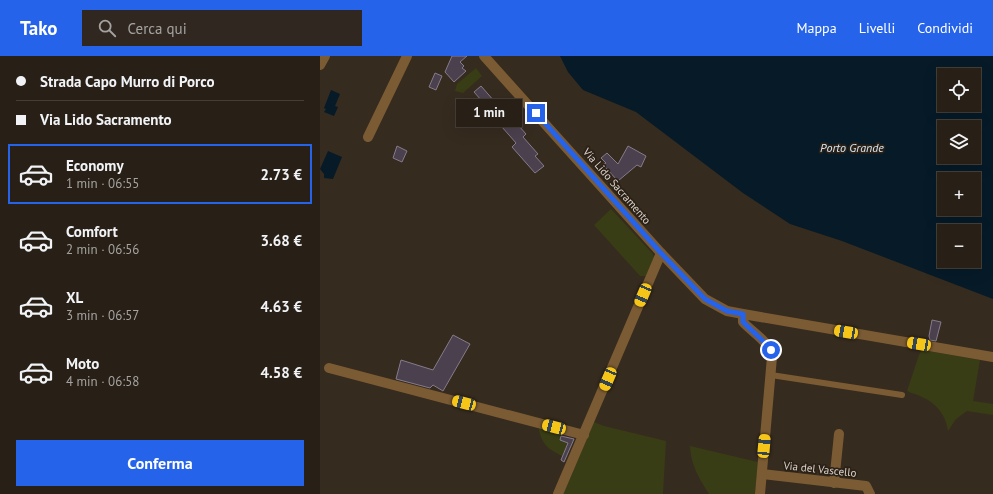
<!DOCTYPE html>
<html lang="it">
<head>
<meta charset="utf-8">
<style>
  :root { --surface:#282017; --page:#302820; --text:#f1f3f6; --muted:#a5a3a1; --line:#443e36; --accent:#2563eb }
  body { margin:0; font-family:"PT Sans",sans-serif; background:var(--page); color:var(--text); height:100vh; display:flex; flex-direction:column; font-size:15px; white-space:nowrap }
  * { box-sizing:border-box; margin:0 }
  p { font-size:13px; color:var(--muted) }
  .icon { flex:none; width:22px; height:22px; fill:none; stroke:currentColor; stroke-width:2; stroke-linecap:round; stroke-linejoin:round }
  .map { position:relative; flex:1; overflow:hidden }
  .drawer { display:flex; flex-direction:column; background:var(--surface); width:320px }
  .drawer>* { flex:none }
  .banner { display:grid; align-content:center; height:88px; padding:0 16px; background:var(--surface) }
  .buttons { position:absolute; left:617px; top:12px; display:grid; gap:8px }
  .buttons a { display:grid; place-items:center; width:44px; height:44px; border-radius:0px; background:var(--surface); box-shadow:0 4px 16px #0002,0 0 0 1px var(--line); font-size:20px }
  .end { position:absolute; width:18px; height:18px; margin:-9px; border:5px solid #2563eb; background:#fff; box-shadow:0 0 0 2px #fff }
  .from { border-radius:50% }
  .bubble { position:absolute; height:28px; border-radius:0px; background:var(--surface); box-shadow:0 4px 16px #0002,0 0 0 1px var(--line); font-size:13px; font-weight:800; line-height:28px; text-align:center }
  .car { position:absolute; width:12px; height:24px; margin:-12px -6px; border-radius:5px; box-shadow:0 0 3px 1px #0007; background:linear-gradient(#f5c518 24%,#345 0 40%,#f5c518 0 76%,#345 0 86%,#f5c518 0) }
  .banner b { display:flex; align-items:center; gap:14px; height:38px; font-size:15px }
  .banner b+b { border-top:1px solid var(--line) }
  .banner i { width:10px; height:10px; background:var(--text) }
  ul { padding:0; list-style:none }
  li { display:flex; align-items:center; gap:12px; height:60px; margin:0 8px 6px; padding:0 8px; border:2px solid transparent; border-radius:0px }
  li div { flex:1 }
  li b { display:block; font-size:15px }
  li em { font-style:normal; font-weight:800 }
  li.current { border-color:var(--accent) }
  li>.icon { width:36px; height:36px; stroke-width:1.5 }
  .button { display:flex; gap:8px; margin-top:auto; padding:8px 16px }
  .button a { flex:1; height:46px; border-radius:0px; background:var(--accent); color:#fff; font-size:16px; font-weight:800; line-height:46px; text-align:center }
  header { display:flex; align-items:center; gap:24px; box-sizing:border-box; height:56px; padding:0 20px; background:var(--accent); color:#fff }
  header strong { font-size:19px }
  nav { display:flex; gap:22px; margin-inline-start:auto; font-size:14px }
  .search { width:280px; height:36px; background:var(--page); display:flex; align-items:center; gap:10px; box-sizing:border-box; padding:0 14px; border-radius:0px; color:var(--muted); font-size:15px }
  main { display:flex; flex:1; min-height:0 }
  .map>svg:first-child { display:block }
  .green { fill:#383d15 }
  .water { fill:#061a28; fill-rule:evenodd }
  .building { fill:#4b414e; stroke:#867b8a }
  .lines { fill:none; stroke-linecap:round; stroke-linejoin:round }
  .service { stroke:#7b5b33; stroke-width:6 }
  .minor { stroke:#7b5b33; stroke-width:10 }
  .tertiary { stroke:#7b5b33; stroke-width:10 }
  .route { stroke:#2563eb; stroke-width:5 }
  .labels { text-anchor:middle; stroke-width:3.5; stroke-linejoin:round; paint-order:stroke }
  .street-label { font-size:11px; fill:#dcd5cd; stroke:#2c2116 }
  .water-label { font-size:12px; font-style:italic; fill:#d6e7f4; stroke:#2c2116 }
</style>
</head>
<body>
<header>
<strong>Tako</strong>
<div class="search"><svg class="icon" aria-label="search" viewBox="0 0 24 24"><circle cx="10" cy="10" r="6"/><path d="M15 15l6 6"/></svg>Cerca qui</div>
<nav><a>Mappa</a><a>Livelli</a><a>Condividi</a></nav>
</header>
<main>
<section class="drawer">
<div class="banner">
<b><i class="from"></i>Strada Capo Murro di Porco</b>
<b><i></i>Via Lido Sacramento</b>
</div>
<ul>
<li class="current"><svg class="icon" aria-label="car" viewBox="0 0 24 24"><path d="M5 17H2v-5l4-1 3-4h7l3 4 3 1v5h-3M9 17h6M6 11h13"/><circle cx="7" cy="17" r="2"/><circle cx="17" cy="17" r="2"/></svg><div><b>Economy</b><p>1 min · 06:55</p></div><em>2.73 €</em></li>
<li><svg class="icon" aria-label="car" viewBox="0 0 24 24"><path d="M5 17H2v-5l4-1 3-4h7l3 4 3 1v5h-3M9 17h6M6 11h13"/><circle cx="7" cy="17" r="2"/><circle cx="17" cy="17" r="2"/></svg><div><b>Comfort</b><p>2 min · 06:56</p></div><em>3.68 €</em></li>
<li><svg class="icon" aria-label="car" viewBox="0 0 24 24"><path d="M5 17H2v-5l4-1 3-4h7l3 4 3 1v5h-3M9 17h6M6 11h13"/><circle cx="7" cy="17" r="2"/><circle cx="17" cy="17" r="2"/></svg><div><b>XL</b><p>3 min · 06:57</p></div><em>4.63 €</em></li>
<li><svg class="icon" aria-label="car" viewBox="0 0 24 24"><path d="M5 17H2v-5l4-1 3-4h7l3 4 3 1v5h-3M9 17h6M6 11h13"/><circle cx="7" cy="17" r="2"/><circle cx="17" cy="17" r="2"/></svg><div><b>Moto</b><p>4 min · 06:58</p></div><em>4.58 €</em></li>
</ul>
<div class="button"><a>Conferma</a></div>
</section>
<div class="map">
<svg width="673" height="438" viewBox="0 0 673 438">
  <rect width="100%" height="100%" fill="#362b1f"/>
  <path class="green" d="M156,12L162,20L143,37L135,35L137,28Z
    M291,153L333,198L334,202L326,220H320L274,169Z
    M602,294L660,304L653,345L673,348V359L647,355L636,363L628,375C626,359 616,347 602,341C597,338 592,338 587,335L599,299Z
    M274,366L284,370L346,385L343,438H243Z
    M218,369L243,376L240,384L248,387L242,400C226,392 221,387 218,369Z
    M370,390L438,406L435,438H389C379,422 371,410 370,390Z"/>
  <path class="water" d="M240,0H673V243L522,185L470,168L423,137L316,56L263,34L248,16ZM624,19H654V49H624ZM624,71H654V101H624ZM624,123H654V153H624ZM624,175H654V205H624Z
    M11,34L20,38L15,50L18,51L14,60L4,56L6,53L4,52Z
    M8,95L22,101L13,123L4,122V118L0,113Z"/>
  <path class="building" d="M132,0H147L140,6L144,10L142,12L146,15L134,26L125,16Z
    M115,17L122,20L116,34L109,31Z
    M161,30L175,46L177,44L183,51L187,48L196,58L192,62L206,78L203,81L218,98L215,100L224,110L215,117L192,91L196,87L167,54L169,53L154,36Z
    M77,90L87,95L82,106L73,102Z
    M308,90L326,100L321,111L317,109L298,125L283,109L286,107L281,102L287,97L298,108Z
    M612,264L621,266L616,285L610,284L609,280Z
    M133,279L150,288L123,335L113,329L110,332L76,323L81,304L113,314Z
    M241,380L254,383L244,406L241,404L248,387L240,384Z"/>
  <g class="lines">
    <path class="service" d="M451,319L582,339"/>
    <path class="minor" d="M0,9L5,0
      M48,81L87,0
      M9,312L264,379
      M442,418L546,430L550,438
      M514,427L519,378
      M238,438L341,197"/>
    <path class="tertiary" d="M164,0L341,197L385,243L407,255L423,258L673,301
      M423,258V266C433,277 450,286 452,301L440,438"/>
  </g>
  <g class="lines">
    <path class="route" d="M216,57L341,197L385,243L407,255L423,258V266L445,287L451,294"/>
  </g>
  <g class="labels">
    <g class="street-label">
      <text transform="translate(297 130) rotate(49)" y="4">Via Lido Sacramento</text>
      <text transform="translate(500 413) rotate(6)" y="4">Via del Vascello</text>
    </g>
    <g class="water-label">
      <text x="532" y="96">Porto Grande</text>
    </g>
  </g>
</svg>
<div class="buttons">
<a><svg class="icon" aria-label="locate" viewBox="0 0 24 24"><circle cx="12" cy="12" r="6"/><path d="M12 2v4M12 18v4M2 12h4M18 12h4"/></svg></a>
<a><svg class="icon" aria-label="layers" viewBox="0 0 24 24"><path d="M12 4l9 5-9 5-9-5zM3 14l9 5 9-5"/></svg></a>
<a>+</a>
<a>−</a>
</div>
<i class="end from" style="left:451px;top:294px"></i>
<i class="end" style="left:216px;top:57px"></i>
<div class="bubble" style="left:136px;top:43px;width:66px">1 min</div>
<i class="car" style="left:323px;top:239px;rotate:203deg"></i>
<i class="car" style="left:526px;top:276px;rotate:280deg"></i>
<i class="car" style="left:599px;top:288px;rotate:280deg"></i>
<i class="car" style="left:288px;top:323px;rotate:203deg"></i>
<i class="car" style="left:144px;top:347px;rotate:285deg"></i>
<i class="car" style="left:234px;top:371px;rotate:285deg"></i>
<i class="car" style="left:444px;top:390px;rotate:5deg"></i>
</div>
</main>
</body>
</html>
